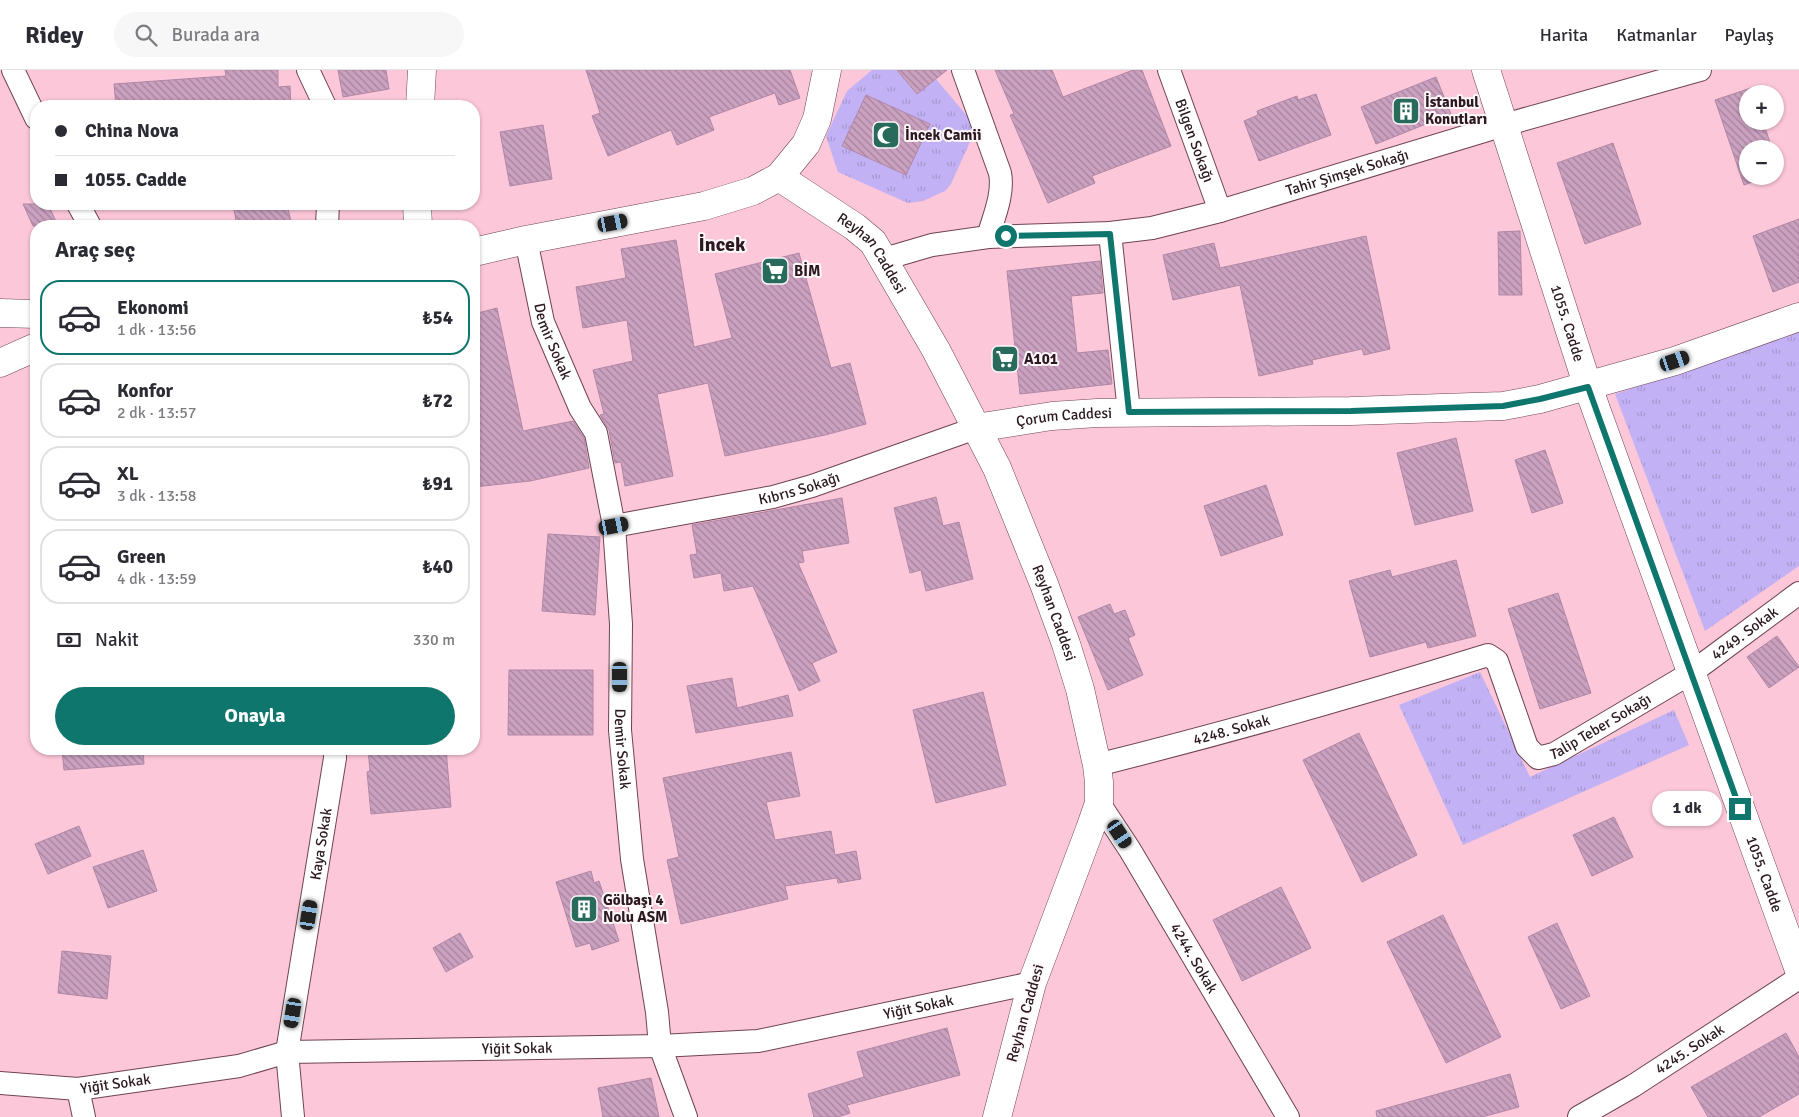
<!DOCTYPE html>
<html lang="tr">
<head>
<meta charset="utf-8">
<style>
  :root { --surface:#fff; --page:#f7f7f7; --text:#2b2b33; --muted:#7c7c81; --line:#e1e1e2; --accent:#0f766e }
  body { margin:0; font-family:Signika,sans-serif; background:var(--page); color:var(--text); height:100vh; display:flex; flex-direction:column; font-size:19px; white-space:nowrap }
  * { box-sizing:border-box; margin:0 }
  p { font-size:16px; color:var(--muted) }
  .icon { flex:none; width:28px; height:28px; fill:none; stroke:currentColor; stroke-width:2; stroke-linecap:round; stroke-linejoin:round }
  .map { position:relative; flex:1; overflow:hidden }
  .side { position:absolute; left:30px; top:150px; width:450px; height:535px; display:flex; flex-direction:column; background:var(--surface); border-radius:20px; box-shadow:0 1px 4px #0004 }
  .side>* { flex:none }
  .guide { position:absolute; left:30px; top:30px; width:450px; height:110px; border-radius:20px; box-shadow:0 1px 4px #0004; display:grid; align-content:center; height:110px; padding:0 25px; background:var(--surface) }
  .buttons { position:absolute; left:1739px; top:15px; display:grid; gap:10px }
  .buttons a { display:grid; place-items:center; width:45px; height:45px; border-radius:50%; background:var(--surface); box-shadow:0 1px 4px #0004; font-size:25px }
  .end { position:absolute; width:22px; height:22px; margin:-11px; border:6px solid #0f766e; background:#fff; box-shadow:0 0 0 2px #fff }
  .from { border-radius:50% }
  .bubble { position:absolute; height:35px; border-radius:18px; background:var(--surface); box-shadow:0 1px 4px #0004; font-size:16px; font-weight:700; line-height:35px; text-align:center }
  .car { position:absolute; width:15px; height:30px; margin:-15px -8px; border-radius:6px; box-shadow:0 0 4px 1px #0007; background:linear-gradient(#222 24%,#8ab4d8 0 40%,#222 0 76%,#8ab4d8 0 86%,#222 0) }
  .guide b { display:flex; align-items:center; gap:18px; height:48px; font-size:19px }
  .guide b+b { border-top:1px solid var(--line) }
  .guide i { width:12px; height:12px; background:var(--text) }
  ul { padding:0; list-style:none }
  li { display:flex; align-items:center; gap:15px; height:75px; margin:0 10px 8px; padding:0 15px; border:2px solid var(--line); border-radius:20px }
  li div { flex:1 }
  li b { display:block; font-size:19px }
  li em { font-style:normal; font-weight:700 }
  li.on { border-color:var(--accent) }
  li>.icon { width:45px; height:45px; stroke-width:1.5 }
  h2 { padding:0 25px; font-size:22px; line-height:60px }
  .pay { display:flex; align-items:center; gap:12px; height:55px; padding:0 25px; font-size:19px }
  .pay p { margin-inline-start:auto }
  .action { display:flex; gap:10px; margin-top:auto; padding:10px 25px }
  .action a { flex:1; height:58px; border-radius:30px; background:var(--accent); color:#fff; font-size:20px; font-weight:700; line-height:58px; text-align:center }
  header { display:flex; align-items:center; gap:30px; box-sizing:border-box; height:70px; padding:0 25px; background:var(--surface); border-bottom:1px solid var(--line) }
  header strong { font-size:24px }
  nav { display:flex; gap:28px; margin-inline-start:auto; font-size:18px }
  .search { width:350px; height:45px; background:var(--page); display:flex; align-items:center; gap:12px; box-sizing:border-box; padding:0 18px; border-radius:28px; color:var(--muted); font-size:19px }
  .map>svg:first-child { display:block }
  .grass { fill:url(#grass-tufts) }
  .building { fill:url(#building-back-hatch); stroke:#b087a5 }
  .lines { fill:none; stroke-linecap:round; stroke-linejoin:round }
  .minor-casing { stroke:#6f4354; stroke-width:24 }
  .tertiary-casing { stroke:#6f4354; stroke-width:29 }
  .minor { stroke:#fff; stroke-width:22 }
  .tertiary { stroke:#fff; stroke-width:28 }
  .route { stroke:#0f766e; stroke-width:6 }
  .labels { text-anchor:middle; stroke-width:4; stroke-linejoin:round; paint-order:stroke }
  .poi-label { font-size:15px; font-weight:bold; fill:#2b1820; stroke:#fdf7f9; text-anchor:start }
  .street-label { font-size:15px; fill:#2b1820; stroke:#fdf7f9 }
  .district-label { font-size:20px; font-weight:bold; fill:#2b1820; stroke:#fdf7f9 }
</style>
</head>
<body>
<header>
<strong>Ridey</strong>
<div class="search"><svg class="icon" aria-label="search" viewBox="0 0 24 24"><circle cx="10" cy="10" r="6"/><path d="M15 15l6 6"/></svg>Burada ara</div>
<nav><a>Harita</a><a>Katmanlar</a><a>Paylaş</a></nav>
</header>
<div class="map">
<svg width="1799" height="1047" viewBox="0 0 1799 1047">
  <defs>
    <pattern id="grass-tufts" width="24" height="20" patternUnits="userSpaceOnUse" patternTransform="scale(1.25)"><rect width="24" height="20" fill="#c2b1f4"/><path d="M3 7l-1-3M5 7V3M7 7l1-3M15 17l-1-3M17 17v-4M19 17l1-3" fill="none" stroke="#a798d1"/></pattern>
    <pattern id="building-back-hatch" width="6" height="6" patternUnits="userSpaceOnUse" patternTransform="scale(1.25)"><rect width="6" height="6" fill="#cba1c0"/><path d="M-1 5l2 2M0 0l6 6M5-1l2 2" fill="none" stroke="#a5829c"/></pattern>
  </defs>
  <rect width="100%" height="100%" fill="#fcc7d9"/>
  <path class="grass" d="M872,0H897L917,24L936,9L973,53L974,63L951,114L945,121L923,131L908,133L838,102L826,66L847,21Z
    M1799,261V496L1705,561L1615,324Z
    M1480,602L1530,707L1674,640L1689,675L1463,775L1399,635Z"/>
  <path class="building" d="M225,0H278V17L290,16L291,36H116L114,14L226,6Z
    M338,0H386L389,19L343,27Z
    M586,0H790L800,28L779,35L775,23L709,47L714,60L677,75L671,60L608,86L592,46L600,43Z
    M897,0H947L917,24Z
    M995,0H1052L1063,27L1133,0H1142L1171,76L1092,106L1095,113L1048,133L1010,45L1014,44Z
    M1436,7L1451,44L1376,74L1361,37Z
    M1751,18L1753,24H1748V51H1763L1772,79H1748V106H1770L1744,115L1715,30Z
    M1316,24L1331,65L1259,91L1244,51L1258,45L1257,41L1297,26L1298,30Z
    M866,25L930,54L906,105L842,76Z
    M543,55L552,109L510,116L500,62Z
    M1613,73L1641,154L1585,174L1557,93Z
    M23,134H48L58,156H33Z
    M233,134H287L292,156H237Z
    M1799,149V212L1773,222L1753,166Z
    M1520,161L1522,225H1499L1498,162Z
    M1366,166L1390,279L1364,285L1362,279L1312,290L1313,294L1259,306L1240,215L1173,230L1163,185L1214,173L1220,198Z
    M676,170L694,277L732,268L715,204L799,183L831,298L850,293L866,354L825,365L725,386L708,313L657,324L673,406L625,416L621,392L615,393L609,360L600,345L604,344L593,300L633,291L627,250L583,258L576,217L626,208L621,179Z
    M1100,191L1103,223L1071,226L1077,283L1108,280L1112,314L1020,324L1007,201Z
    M497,238L523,361L573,351L584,368L589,398L530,411L474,417V244Z
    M1456,368L1473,441L1415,455L1397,383Z
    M1545,380L1563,433L1532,443L1515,390Z
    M1266,415L1283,465L1221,486L1204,436Z
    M936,427L943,456L959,452L973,509L926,521L921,500L910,503L894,438Z
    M842,428L849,473L802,481L804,492L798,493L837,582L812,593L820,611L799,621L753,516L724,521L721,503L694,508L690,485L697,484L692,455Z
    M548,464L600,467L595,545L542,541Z
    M1456,490L1476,566L1428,578L1426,572L1370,587L1349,511L1390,500L1392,507Z
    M1558,523L1591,623L1540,639L1508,539Z
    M1110,534L1114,544L1125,540L1135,565L1128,568L1143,605L1108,620L1078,547Z
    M1777,566L1799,597L1769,618L1747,587Z
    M509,600H593V665H508Z
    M732,608L737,638L788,625L793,646L696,663L687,616Z
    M983,622L1006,715L936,733L913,640Z
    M1359,663L1417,785L1362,812L1303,690Z
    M62,679H143L144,694L64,700Z
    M368,679H446L451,737L371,744L367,702L370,701Z
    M791,682L800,726L766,732L775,770L831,761L835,785L856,781L861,809L838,813L837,808L785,816L788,829L681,854L667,790L679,787L663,708Z
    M1614,747L1633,787L1592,806L1573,765Z
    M79,756L91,786L48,804L35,774Z
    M143,780L157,821L108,838L93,797Z
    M591,801L594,813L599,811L619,871L592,880L590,873L576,877L556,812Z
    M1281,817L1311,878L1242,911L1213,850Z
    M1443,845L1501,967L1446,993L1387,872Z
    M1557,853L1590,926L1561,939L1528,867Z
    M460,863L473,887L446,902L433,878Z
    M62,881L111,886L107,929L58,923Z
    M947,958L960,1005L847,1035L850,1043L838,1047H814L808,1024L864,1007L857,982Z
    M1786,963L1799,987V1024L1759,1047H1708L1691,1017Z
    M1510,1004L1519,1037L1482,1047H1377L1376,1041Z
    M651,1008L659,1047H603L598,1018Z"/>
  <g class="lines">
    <g class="minor-casing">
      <g id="minor">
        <path d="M13,0L36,48"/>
        <path d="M308,0L325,36"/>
        <path d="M963,0L1000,103C1004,124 994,146 988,167"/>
        <path id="s1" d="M1169,0L1220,141"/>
        <path d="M78,134L90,156"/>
        <path d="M327,156L328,134"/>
        <path d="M1110,163L1129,342"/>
        <path id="s2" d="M526,170L543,252L580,338L596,363L614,456L621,554L620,660L632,789L657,942L660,976L686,1047"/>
        <path id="s3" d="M884,189L932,175L988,167L1110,163L1152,158L1220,141L1504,55L1700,0"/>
        <path id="s4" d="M614,456L773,427L812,416L976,358"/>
        <path id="s5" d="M1097,695C1229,662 1359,625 1488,585L1497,591L1527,677L1538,688L1554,684L1691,603L1799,523"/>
        <path id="s6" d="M1099,733L1130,780L1288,1047"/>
        <path id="s7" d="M0,1013L78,1019L239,996L287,982L660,976L758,971L1032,913"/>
        <path d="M78,1019L84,1047"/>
        <path id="s8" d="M293,1047L287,982L335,688V679"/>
        <path id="s9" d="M1579,1047L1633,1016L1799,908"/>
      </g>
    </g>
    <g class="tertiary-casing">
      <g id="tertiary">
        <path id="s10" d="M1486,0L1588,317L1799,900"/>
        <path d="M420,36L422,0"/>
        <path id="s11" d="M779,107L855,157L873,172L936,280L997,398L1044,514L1066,574L1080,619L1097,695L1099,712V733L1090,759L1032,913L997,1047"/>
        <path d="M417,134L418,156"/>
        <path d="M474,182L526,170L704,136L753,121L779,107L806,74L817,49L827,0"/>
        <path d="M0,243L36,244"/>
        <path d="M0,293L36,277"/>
        <path id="s12" d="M976,358L1052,346L1097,343L1351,341L1503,336L1540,329L1675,291L1799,247"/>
      </g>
    </g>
    <use href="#minor" class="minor"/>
    <use href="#tertiary" class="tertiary"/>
  </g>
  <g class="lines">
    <path class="route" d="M1006,166L1110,164L1129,342L1351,341L1503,336L1540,329L1588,317L1740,739"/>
  </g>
  <defs>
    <g id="building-square" transform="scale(1.4375)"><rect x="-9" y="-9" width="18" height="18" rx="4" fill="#286b5c" stroke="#fdf7f9"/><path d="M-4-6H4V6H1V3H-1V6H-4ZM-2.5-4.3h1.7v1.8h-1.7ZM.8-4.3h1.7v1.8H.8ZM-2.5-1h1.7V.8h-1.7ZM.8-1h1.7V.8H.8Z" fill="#fff"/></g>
    <g id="mosque-square" transform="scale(1.4375)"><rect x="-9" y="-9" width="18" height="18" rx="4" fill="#286b5c" stroke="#fdf7f9"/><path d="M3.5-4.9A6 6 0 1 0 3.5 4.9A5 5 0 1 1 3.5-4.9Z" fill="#fff"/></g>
    <g id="supermarket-square" transform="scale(1.4375)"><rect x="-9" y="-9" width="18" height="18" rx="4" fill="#286b5c" stroke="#fdf7f9"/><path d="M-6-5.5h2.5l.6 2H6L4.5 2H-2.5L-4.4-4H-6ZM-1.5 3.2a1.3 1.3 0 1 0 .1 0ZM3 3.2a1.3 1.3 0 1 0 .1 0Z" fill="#fff"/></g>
  </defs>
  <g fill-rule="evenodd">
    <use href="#building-square" x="1406" y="41"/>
    <use href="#mosque-square" x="886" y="65"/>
    <use href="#supermarket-square" x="775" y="201"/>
    <use href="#supermarket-square" x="1005" y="289"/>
    <use href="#building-square" x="584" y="839"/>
  </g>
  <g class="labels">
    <g class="poi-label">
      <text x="1425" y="37">İstanbul<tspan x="1425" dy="17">Konutları</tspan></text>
      <text x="905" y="70">İncek Camii</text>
      <text x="794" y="206">BİM</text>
      <text x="1024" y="294">A101</text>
      <text x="603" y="835">Gölbaşı 4<tspan x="603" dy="17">Nolu ASM</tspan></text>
    </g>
    <g class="street-label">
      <text dy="5" stroke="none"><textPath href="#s1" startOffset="75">Bilgen Sokağı</textPath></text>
      <text dy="5" stroke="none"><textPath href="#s3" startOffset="474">Tahir Şimşek Sokağı</textPath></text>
      <text dy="5" stroke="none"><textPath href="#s11" startOffset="122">Reyhan Caddesi</textPath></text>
      <text dy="5" stroke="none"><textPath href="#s10" startOffset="266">1055. Cadde</textPath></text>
      <text dy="5" stroke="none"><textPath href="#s2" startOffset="105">Demir Sokak</textPath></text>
      <text dy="5" stroke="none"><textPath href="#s12" startOffset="89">Çorum Caddesi</textPath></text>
      <text dy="5" stroke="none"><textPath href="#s4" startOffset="189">Kıbrıs Sokağı</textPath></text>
      <text dy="5" stroke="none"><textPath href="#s11" startOffset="528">Reyhan Caddesi</textPath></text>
      <text dy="5" stroke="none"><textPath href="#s5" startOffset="766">4249. Sokak</textPath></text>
      <text dy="5" stroke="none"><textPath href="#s5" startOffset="594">Talip Teber Sokağı</textPath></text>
      <text dy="5" stroke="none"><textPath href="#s5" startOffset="139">4248. Sokak</textPath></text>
      <text dy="5" stroke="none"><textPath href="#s2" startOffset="525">Demir Sokak</textPath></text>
      <text dy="5" stroke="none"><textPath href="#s8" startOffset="276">Kaya Sokak</textPath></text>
      <text dy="5" stroke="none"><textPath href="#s10" startOffset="851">1055. Cadde</textPath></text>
      <text dy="5" stroke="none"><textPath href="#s6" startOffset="182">4244. Sokak</textPath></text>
      <text dy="5" stroke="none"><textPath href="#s7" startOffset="926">Yiğit Sokak</textPath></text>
      <text transform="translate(1025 943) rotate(-74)" y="5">Reyhan Caddesi</text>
      <text dy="5" stroke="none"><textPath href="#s7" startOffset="521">Yiğit Sokak</textPath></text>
      <text dy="5" stroke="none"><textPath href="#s9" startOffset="130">4245. Sokak</textPath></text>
      <text dy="5" stroke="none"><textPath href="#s7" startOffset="116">Yiğit Sokak</textPath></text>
    </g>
    <g class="district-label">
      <text x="722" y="181">İncek</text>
    </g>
  </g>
</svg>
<div class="buttons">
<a>+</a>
<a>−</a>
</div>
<i class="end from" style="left:1006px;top:166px"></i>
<i class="end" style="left:1740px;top:739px"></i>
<div class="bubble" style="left:1652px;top:721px;width:70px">1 dk</div>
<i class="car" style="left:613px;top:153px;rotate:79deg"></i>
<i class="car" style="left:1675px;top:291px;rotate:71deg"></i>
<i class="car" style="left:614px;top:456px;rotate:79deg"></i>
<i class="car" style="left:620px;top:607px;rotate:180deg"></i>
<i class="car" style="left:1120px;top:764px;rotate:146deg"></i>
<i class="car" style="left:309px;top:845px;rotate:9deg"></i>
<i class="car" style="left:293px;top:943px;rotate:189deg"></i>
<div class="guide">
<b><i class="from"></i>China Nova</b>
<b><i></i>1055. Cadde</b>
</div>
<section class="side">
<h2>Araç seç</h2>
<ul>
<li class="on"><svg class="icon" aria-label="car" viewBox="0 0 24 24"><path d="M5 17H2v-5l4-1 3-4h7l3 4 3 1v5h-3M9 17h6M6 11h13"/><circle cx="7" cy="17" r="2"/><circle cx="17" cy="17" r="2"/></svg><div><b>Ekonomi</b><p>1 dk · 13:56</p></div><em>₺54</em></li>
<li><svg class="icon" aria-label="car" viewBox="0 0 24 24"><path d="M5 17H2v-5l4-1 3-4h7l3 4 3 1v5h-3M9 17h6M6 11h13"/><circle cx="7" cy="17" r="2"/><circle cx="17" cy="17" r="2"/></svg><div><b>Konfor</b><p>2 dk · 13:57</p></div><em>₺72</em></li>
<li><svg class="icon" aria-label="car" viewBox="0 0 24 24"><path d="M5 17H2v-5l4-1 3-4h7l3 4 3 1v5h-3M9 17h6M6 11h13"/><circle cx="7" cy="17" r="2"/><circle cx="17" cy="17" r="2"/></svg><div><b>XL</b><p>3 dk · 13:58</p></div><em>₺91</em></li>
<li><svg class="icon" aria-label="car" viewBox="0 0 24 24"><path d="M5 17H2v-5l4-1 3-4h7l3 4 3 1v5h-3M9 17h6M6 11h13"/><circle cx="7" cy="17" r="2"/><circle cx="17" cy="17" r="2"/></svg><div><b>Green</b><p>4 dk · 13:59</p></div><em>₺40</em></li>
</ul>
<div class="pay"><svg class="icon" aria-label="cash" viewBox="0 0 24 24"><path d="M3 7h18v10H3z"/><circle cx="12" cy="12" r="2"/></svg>Nakit<p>330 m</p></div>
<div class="action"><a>Onayla</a></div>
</section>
</div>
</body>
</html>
